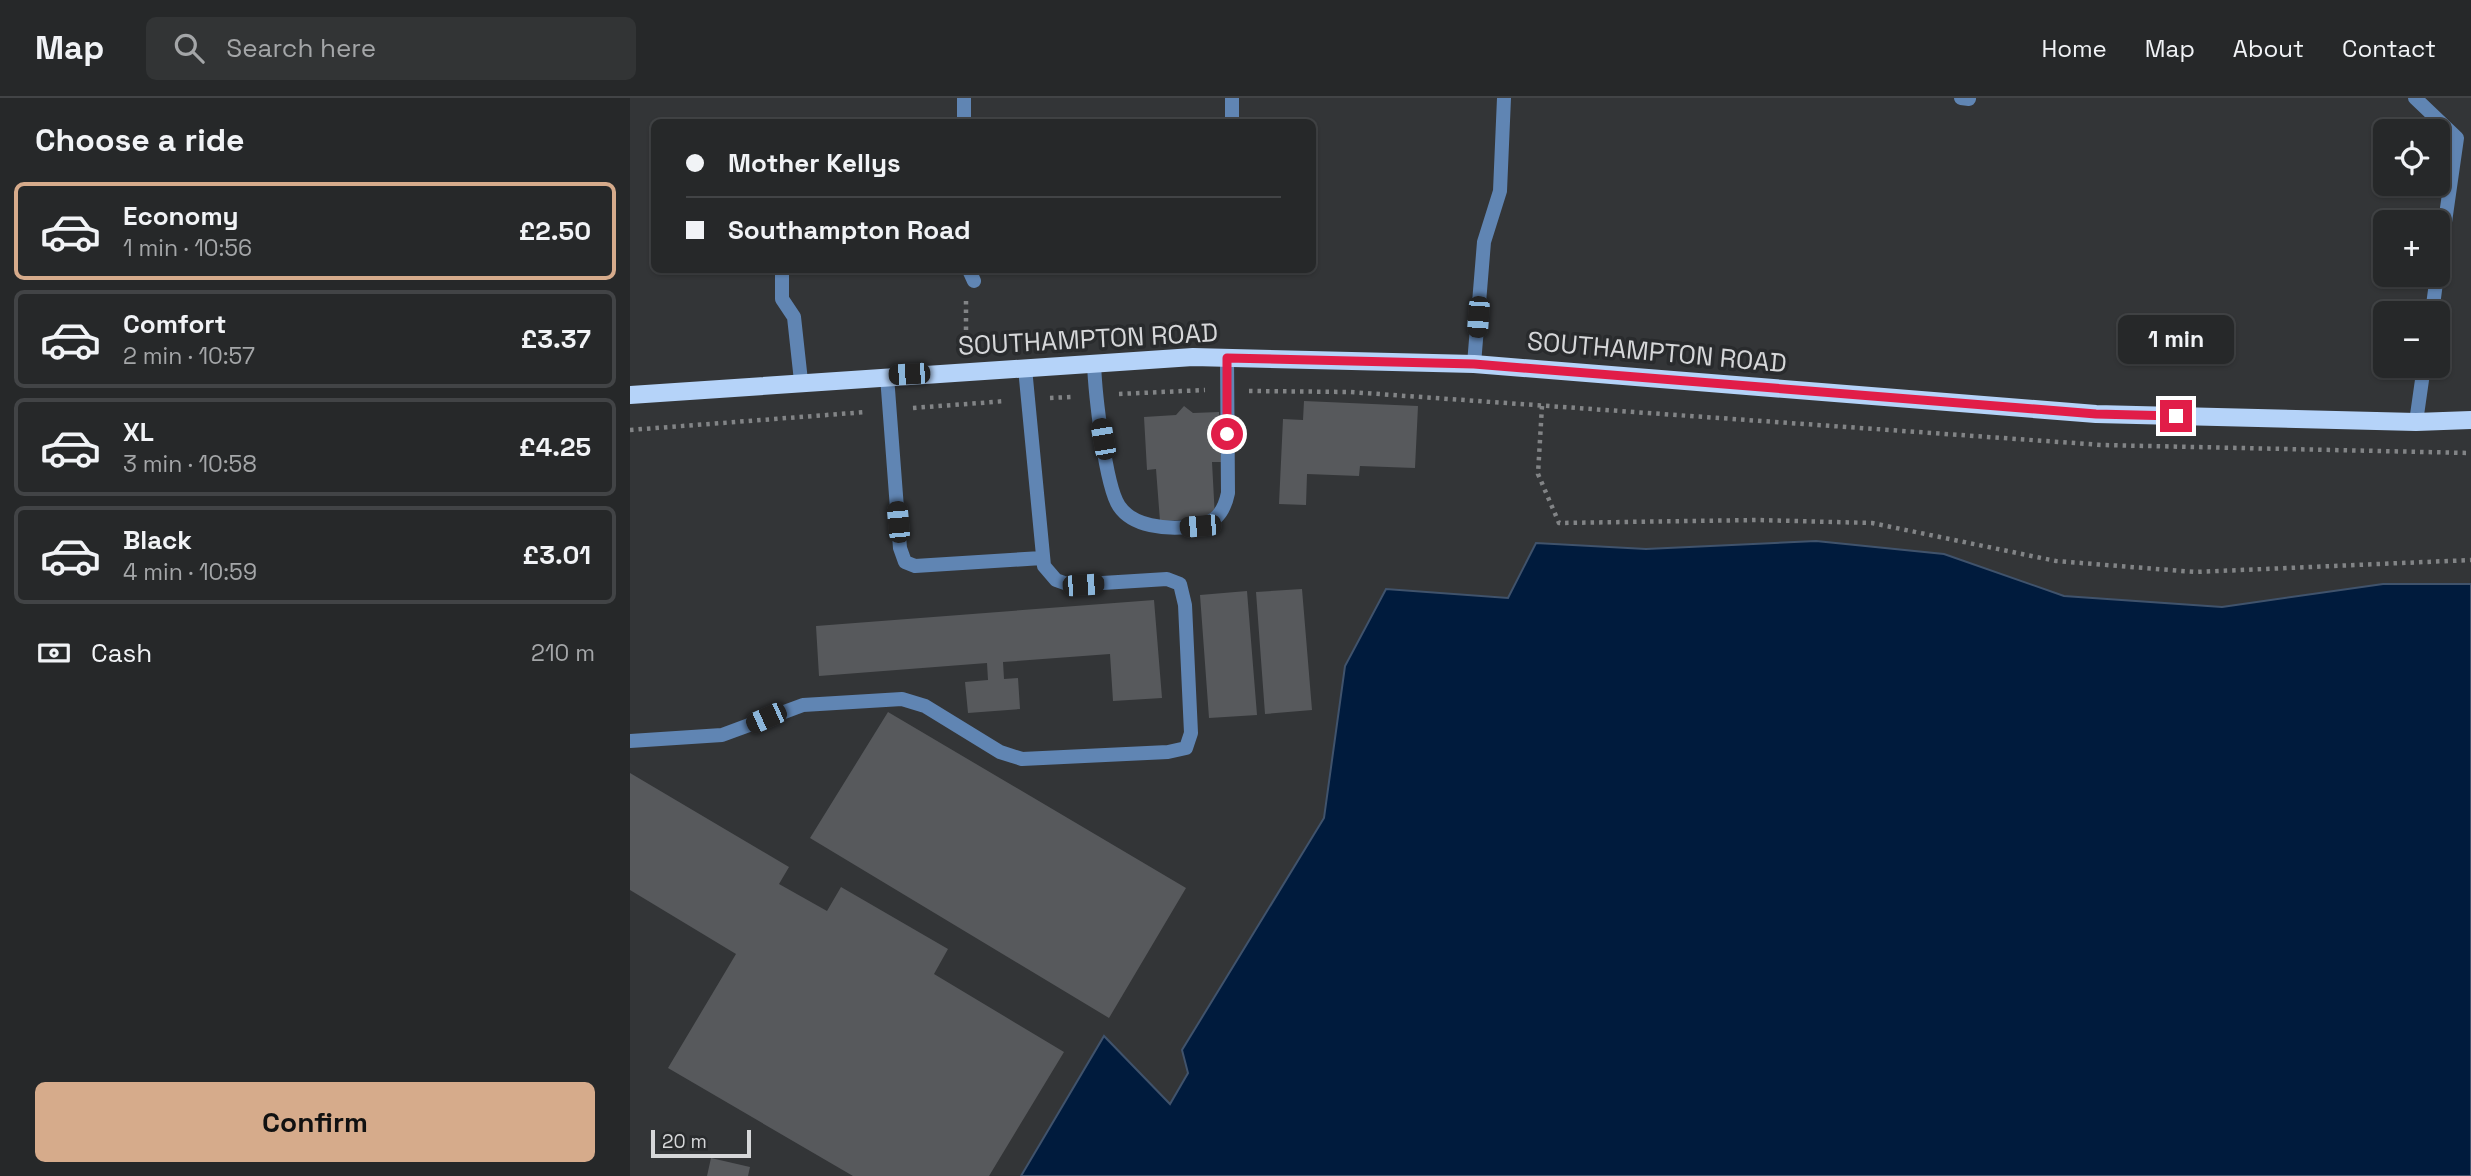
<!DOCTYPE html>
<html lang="en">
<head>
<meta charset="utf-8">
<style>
  :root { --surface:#262829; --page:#323435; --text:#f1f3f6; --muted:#a4a6a8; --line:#424446; --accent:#d6ab8b }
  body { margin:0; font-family:"Space Grotesk",sans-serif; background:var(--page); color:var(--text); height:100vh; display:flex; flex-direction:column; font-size:26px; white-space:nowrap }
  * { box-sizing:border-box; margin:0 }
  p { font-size:23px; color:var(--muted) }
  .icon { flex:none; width:38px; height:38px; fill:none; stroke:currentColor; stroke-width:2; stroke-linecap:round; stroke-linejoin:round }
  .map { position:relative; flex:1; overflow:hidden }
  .details { display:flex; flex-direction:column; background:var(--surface); width:630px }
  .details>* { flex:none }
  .top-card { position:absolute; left:21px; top:21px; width:665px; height:154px; border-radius:10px; box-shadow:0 2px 5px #0004,0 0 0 2px var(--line); display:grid; align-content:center; height:154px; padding:0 35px; background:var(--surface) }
  .tools { position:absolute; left:1743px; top:21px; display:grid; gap:14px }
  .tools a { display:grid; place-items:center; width:77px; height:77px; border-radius:10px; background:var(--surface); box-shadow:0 2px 5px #0004,0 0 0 2px var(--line); font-size:35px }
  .scale { position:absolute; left:21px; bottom:18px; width:100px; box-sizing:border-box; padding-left:7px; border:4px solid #d6d7d9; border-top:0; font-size:19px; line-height:24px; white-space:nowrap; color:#d6d7d9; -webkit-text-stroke:5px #292b2d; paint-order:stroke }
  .end { position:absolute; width:32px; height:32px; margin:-16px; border:9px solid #e11d48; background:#fff; box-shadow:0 0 0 4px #fff }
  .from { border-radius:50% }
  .bubble { position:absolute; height:49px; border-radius:10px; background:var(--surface); box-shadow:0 2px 5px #0004,0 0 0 2px var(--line); font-size:23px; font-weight:700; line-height:49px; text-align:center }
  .car { position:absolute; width:21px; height:42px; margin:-21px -10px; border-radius:9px; box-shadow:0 0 5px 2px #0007; background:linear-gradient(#222 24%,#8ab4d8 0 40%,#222 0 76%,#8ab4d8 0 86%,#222 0) }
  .top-card b { display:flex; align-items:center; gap:24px; height:66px; font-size:26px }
  .top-card b+b { border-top:2px solid var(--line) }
  .top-card i { width:18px; height:18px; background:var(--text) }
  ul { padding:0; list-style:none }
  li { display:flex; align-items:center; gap:21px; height:98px; margin:0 14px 10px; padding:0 21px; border:4px solid var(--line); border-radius:10px }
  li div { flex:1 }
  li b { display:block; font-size:26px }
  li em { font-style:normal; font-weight:700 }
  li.selected { border-color:var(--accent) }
  li>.icon { width:63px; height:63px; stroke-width:1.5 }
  h2 { padding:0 35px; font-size:32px; line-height:84px }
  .pay { display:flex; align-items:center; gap:18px; height:77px; padding:0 35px; font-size:26px }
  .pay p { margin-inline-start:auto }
  .cta { display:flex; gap:14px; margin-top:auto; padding:14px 35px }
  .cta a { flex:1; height:80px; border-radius:10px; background:var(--accent); color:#111; font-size:28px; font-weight:700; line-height:80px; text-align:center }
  header { display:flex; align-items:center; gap:42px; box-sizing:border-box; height:98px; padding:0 35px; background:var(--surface); border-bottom:2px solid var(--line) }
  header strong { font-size:33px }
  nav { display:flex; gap:38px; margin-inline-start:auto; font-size:24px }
  .search { width:490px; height:63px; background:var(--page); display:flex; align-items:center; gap:18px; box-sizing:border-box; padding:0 24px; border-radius:10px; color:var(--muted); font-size:26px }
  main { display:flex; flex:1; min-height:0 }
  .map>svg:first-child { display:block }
  .water { fill:#001b3d; stroke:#40536c; stroke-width:2 }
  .building { fill:#57595c }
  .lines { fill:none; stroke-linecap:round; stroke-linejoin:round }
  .path { stroke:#828486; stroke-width:4.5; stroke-dasharray:3.5 5; stroke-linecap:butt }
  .service { stroke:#6085b3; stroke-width:14 }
  .minor { stroke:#6085b3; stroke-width:14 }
  .primary { stroke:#b5d3f9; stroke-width:18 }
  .route { stroke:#e11d48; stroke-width:9 }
  .labels { text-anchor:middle; stroke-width:7; stroke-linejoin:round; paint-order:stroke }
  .street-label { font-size:26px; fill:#d6d7d9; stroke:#292b2d }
</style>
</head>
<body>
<header>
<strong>Map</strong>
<div class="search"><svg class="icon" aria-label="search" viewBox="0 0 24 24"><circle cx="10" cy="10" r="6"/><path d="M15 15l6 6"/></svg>Search here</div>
<nav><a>Home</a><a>Map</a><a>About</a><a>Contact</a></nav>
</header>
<main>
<section class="details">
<h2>Choose a ride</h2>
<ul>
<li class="selected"><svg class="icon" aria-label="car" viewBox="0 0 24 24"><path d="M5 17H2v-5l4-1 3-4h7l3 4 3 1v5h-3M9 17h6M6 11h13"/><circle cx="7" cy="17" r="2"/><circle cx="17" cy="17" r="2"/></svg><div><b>Economy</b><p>1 min · 10:56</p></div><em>£2.50</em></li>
<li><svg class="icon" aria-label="car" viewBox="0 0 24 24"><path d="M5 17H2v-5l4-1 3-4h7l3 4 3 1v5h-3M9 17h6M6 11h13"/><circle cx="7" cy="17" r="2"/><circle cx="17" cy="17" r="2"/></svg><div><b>Comfort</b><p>2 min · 10:57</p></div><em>£3.37</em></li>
<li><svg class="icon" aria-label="car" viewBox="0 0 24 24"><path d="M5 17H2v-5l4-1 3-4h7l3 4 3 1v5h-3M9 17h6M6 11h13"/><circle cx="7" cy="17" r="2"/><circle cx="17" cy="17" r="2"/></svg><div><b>XL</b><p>3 min · 10:58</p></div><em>£4.25</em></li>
<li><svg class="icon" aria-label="car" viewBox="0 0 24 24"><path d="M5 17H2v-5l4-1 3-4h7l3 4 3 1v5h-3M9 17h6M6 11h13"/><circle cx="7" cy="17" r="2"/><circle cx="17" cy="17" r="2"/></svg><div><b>Black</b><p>4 min · 10:59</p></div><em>£3.01</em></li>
</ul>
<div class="pay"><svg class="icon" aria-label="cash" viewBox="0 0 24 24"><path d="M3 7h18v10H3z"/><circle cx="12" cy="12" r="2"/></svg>Cash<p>210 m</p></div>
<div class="cta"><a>Confirm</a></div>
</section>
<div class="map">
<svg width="1841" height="1078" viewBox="0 0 1841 1078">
  <rect width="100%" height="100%" fill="#333537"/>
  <path class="water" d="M1186,443L1314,456L1434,498L1592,509L1753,486H1841V1078H391L474,938L540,1006L558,975L552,952L694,720L715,568L756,491L878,500L906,445L1016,451Z"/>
  <path class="building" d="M674,303L788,308L785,370L730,368L729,378L677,376L676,407L649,406L653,321L673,322Z
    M554,308L563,315L589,314L591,364H582L585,420L530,423L526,371L517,372L514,319L546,317Z
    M672,491L682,612L635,616L626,494Z
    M617,493L627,617L579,620L570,497Z
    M524,502L532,600L483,603L480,556L373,564L374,581L388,580L390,611L338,615L335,584L358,582L357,565L189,578L186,528Z
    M258,614L556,790L479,920L180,740Z
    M0,675L159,769L149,786L197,813L211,789L318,851L304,876L434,954L359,1078H223L38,970L106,856L0,792Z
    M81,1060L120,1069L118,1078H77Z"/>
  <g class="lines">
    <path class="path" d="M336,203V232L340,250
      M619,293L720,294L1472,347L1841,355
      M489,296L575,292
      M420,300L442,299
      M912,308L908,376L929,425L1126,422L1242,425L1426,463L1565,474L1841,462
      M283,310L376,303
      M0,332L236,314"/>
    <path class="service" d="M152,172V201L164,219L171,283
      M464,265C465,293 475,387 489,408C503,429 536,431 558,429C582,427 593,419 598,395L597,260
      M257,278L270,450L275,464L285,468L412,460
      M0,643L92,637L173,607L272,601L295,608L370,654L392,661L538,654L556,650L561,635L555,507L550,486L537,481L440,487L426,482L414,468L395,270"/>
    <path class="minor" d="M334,0V24
      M1331,0L1339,1
      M1785,0L1827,40L1808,173
      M602,24V0
      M339,172L344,183
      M1802,215L1807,177
      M844,266L854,144L870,93L874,0
      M1786,324L1794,268"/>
    <path class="primary" d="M0,297L563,259L844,266L1466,316L1786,324L1841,322"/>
  </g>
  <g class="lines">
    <path class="route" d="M597,336V260L844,266L1466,316L1546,318"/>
  </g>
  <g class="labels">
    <g class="street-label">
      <text transform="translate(458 241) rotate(-3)" y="9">SOUTHAMPTON ROAD</text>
      <text transform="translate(1027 254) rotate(5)" y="9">SOUTHAMPTON ROAD</text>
    </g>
  </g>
</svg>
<div class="tools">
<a><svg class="icon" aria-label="locate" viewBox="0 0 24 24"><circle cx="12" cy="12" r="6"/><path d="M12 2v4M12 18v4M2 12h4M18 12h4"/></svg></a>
<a>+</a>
<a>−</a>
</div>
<div class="scale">20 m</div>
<i class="end from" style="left:597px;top:336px"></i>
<i class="end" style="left:1546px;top:318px"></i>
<div class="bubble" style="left:1488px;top:217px;width:116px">1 min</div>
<i class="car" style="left:848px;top:219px;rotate:184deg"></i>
<i class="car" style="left:279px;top:276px;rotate:267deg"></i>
<i class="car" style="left:473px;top:341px;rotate:350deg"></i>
<i class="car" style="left:268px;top:424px;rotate:355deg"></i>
<i class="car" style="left:570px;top:428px;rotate:265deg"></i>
<i class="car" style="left:453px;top:487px;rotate:86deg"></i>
<i class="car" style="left:136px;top:620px;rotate:246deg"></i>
<div class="top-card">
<b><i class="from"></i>Mother Kellys</b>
<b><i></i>Southampton Road</b>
</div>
</div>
</main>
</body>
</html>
